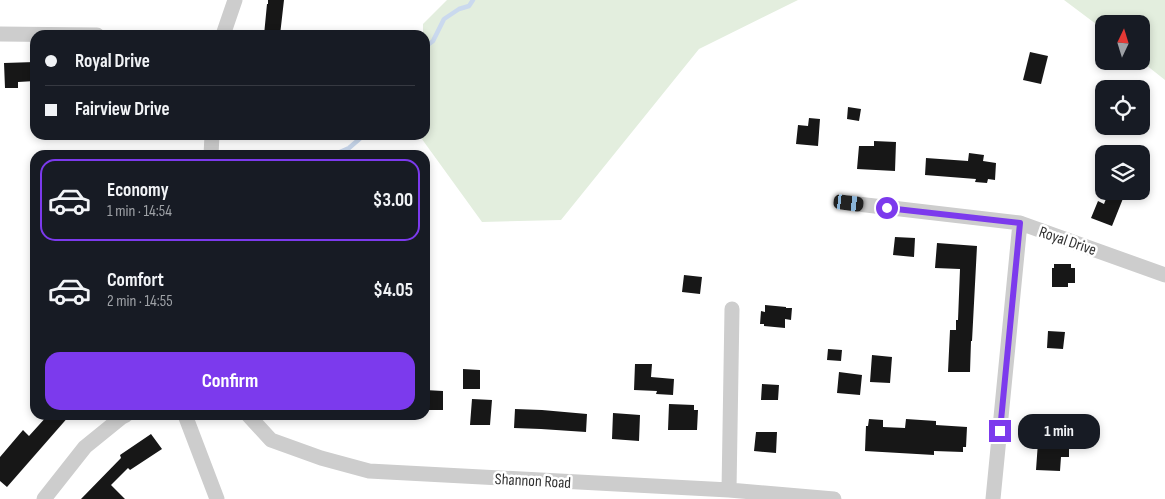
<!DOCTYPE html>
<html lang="en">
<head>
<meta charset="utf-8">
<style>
  :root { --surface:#171b24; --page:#20242c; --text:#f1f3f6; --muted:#9ea1a6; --line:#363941; --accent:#7c3aed }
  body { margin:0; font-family:"Sofia Sans Condensed",sans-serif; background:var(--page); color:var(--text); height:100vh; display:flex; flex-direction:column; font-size:19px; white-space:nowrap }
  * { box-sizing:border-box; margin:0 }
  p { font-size:16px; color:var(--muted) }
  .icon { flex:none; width:28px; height:28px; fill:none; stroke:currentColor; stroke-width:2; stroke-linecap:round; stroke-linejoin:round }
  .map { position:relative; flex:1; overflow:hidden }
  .drawer { position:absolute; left:30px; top:150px; width:400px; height:270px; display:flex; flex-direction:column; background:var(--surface); border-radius:15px; box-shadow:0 2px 8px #0003 }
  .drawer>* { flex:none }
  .hud { position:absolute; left:30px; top:30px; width:400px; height:110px; border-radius:15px; box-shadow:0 2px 8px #0003; display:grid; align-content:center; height:110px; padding:0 15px; background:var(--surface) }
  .needle { width:32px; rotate:4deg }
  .controls { position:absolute; left:1095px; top:15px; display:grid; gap:10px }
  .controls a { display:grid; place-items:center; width:55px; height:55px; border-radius:10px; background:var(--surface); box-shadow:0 2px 8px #0003; font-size:25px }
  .end { position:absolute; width:22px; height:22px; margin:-11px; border:6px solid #7c3aed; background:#fff; box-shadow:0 0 0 2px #fff }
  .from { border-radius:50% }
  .bubble { position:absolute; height:35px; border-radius:15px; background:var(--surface); box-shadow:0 2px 8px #0003; font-size:16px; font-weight:700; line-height:35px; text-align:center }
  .car { position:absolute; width:15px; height:30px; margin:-15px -8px; border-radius:6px; box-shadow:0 0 4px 1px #0007; background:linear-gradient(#222 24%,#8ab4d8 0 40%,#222 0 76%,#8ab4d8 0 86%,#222 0) }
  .hud b { display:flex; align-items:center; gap:18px; height:48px; font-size:19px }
  .hud b+b { border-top:1px solid var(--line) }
  .hud i { width:12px; height:12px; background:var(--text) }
  ul { padding:9px 0 0; list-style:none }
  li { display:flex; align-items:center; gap:15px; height:82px; margin:0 10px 8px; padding:0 5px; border:2px solid transparent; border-radius:15px }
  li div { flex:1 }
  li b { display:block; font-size:19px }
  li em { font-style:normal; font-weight:700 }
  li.on { border-color:var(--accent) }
  li>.icon { width:45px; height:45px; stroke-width:1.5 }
  .action { display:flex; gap:10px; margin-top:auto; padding:10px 15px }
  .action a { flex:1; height:58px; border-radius:15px; background:var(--accent); color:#fff; font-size:20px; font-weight:700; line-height:58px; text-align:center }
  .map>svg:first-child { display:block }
  .green { fill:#e3eede }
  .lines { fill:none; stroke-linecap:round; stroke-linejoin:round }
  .stream { stroke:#cad9ee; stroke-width:4.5 }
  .building { fill:#171717 }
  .minor { stroke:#cdcdcd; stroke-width:15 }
  .route { stroke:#7c3aed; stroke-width:6 }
  .labels { text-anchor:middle; stroke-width:5; stroke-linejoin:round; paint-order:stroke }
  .street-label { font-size:16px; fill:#303030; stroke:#fff }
</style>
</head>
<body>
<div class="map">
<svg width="1165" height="499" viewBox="0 0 1165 499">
  <rect width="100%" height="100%" fill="#fff"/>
  <path class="green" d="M447,0H798L699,49L561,220L482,222L419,135H425V35H423V24Z
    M1064,0H1165V80L1141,61V24H1104V30Z"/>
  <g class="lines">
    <path class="stream" d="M425,47L433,41L444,19L459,9L469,6L473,0
      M333,155L349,148L364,135"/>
  </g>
  <path class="building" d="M268,0H284L280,35H264L267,4H268Z
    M1030,52L1048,56L1041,84L1023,80Z
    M35,62V81L18,82V88H5L4,63Z
    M848,107L861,109L859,121L847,119Z
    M809,118L820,119L818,146L796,144L798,125L808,126Z
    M874,141L896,142L895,171L857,169L859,146H874Z
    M969,153L984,155L983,161L996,163L995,180L988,179L987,183L975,182L976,179L925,175L926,158L968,161Z
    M1109,191L1124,196L1112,226L1091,218L1098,201L1104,204Z
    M895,237L915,238L914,257L893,255Z
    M937,243L977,246L972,341H971L970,372H948L950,330H956V320H958L960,269L935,268Z
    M1054,264H1071V268H1075V283H1068V287H1052V268H1054Z
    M684,275L702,277L700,294L682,292Z
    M765,305L786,307V308H792L791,320L785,319V328L764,326V324H760L761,311L765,312Z
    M1048,331L1065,332L1063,349L1047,348Z
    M828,349L842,350L841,361L827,360Z
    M872,355L892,357L890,383L870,382Z
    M635,364H652L651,377L674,379L673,395L656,394L657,391L634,390Z
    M463,369L480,370V389H463Z
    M839,372L862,375L860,395L837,393Z
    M762,384L779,385L778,400H761Z
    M425,390L443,391V410H425Z
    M472,399L492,400L490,425H470Z
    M669,404L694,405V410H698L697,430H668Z
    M515,409L542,410L587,414L586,432L541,429L514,428Z
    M613,413L640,415L639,441L612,439Z
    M48,415H70L7,487L0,481V457L23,430L29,436Z
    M869,419L883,420V427L905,428L906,419L936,421V425L967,427L966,447H963V452L934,451V455L865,451L866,426H868Z
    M1039,428L1064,430L1063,444L1069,445V457H1061L1060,471L1036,470Z
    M756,432H777L776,453L754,451Z
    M151,434L162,449L130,470L128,468L111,485L125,499H81L121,458L120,455Z"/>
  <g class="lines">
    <path class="minor" d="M0,34L97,35
      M223,35L235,0
      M211,155L212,135
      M849,203L1020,223L1165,275
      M185,415L217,499
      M248,415L271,440L321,458L369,471L729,490L834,499
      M729,490L732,309
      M44,499L85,447L122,417L126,415
      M993,499L1020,223"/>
  </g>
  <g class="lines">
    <path class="route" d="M887,208L1020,223L1000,431"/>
  </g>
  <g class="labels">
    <g class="street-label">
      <text transform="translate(1068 240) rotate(19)" y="6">Royal Drive</text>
      <text transform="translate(533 480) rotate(3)" y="6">Shannon Road</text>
    </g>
  </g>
</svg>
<div class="controls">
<a><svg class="needle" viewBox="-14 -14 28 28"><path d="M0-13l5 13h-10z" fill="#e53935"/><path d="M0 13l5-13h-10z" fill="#9ea1a6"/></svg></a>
<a><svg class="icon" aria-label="locate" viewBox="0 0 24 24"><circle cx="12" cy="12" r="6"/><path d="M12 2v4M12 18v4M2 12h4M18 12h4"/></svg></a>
<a><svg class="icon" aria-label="layers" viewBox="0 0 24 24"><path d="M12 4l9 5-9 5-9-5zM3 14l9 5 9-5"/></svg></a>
</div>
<i class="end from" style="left:887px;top:208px"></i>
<i class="end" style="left:1000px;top:431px"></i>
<div class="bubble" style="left:1018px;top:414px;width:82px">1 min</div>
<i class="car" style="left:849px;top:203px;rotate:97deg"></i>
<div class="hud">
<b><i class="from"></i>Royal Drive</b>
<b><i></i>Fairview Drive</b>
</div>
<section class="drawer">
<ul>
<li class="on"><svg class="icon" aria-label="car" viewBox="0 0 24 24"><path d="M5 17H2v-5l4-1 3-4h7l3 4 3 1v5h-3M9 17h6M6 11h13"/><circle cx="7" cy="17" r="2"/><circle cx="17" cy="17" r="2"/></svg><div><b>Economy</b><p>1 min · 14:54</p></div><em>$3.00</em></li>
<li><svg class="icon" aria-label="car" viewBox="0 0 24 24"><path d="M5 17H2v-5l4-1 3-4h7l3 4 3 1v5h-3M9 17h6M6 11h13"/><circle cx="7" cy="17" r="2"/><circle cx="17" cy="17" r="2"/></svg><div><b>Comfort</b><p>2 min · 14:55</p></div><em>$4.05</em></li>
</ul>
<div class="action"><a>Confirm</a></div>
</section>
</div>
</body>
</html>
